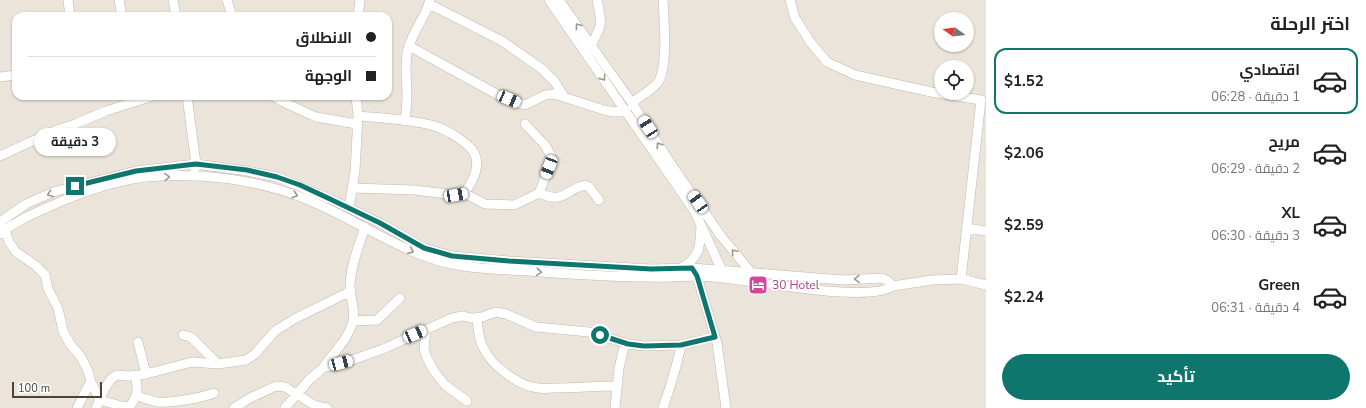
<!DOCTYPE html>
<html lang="ar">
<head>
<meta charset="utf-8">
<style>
  :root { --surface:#fff; --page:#f2f2f2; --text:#222; --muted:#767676; --line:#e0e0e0; --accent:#0f766e }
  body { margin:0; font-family:"Nunito Sans",Cairo,sans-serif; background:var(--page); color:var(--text); direction:rtl; height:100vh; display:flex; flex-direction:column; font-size:15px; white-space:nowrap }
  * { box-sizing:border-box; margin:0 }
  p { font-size:13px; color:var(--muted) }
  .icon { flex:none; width:22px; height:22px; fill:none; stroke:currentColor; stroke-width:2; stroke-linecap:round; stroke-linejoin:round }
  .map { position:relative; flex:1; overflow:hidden; direction:ltr }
  .drawer { display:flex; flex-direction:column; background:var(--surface); width:380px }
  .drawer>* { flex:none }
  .top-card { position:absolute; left:12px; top:12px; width:380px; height:88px; border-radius:12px; box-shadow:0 1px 3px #0004; direction:rtl; display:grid; align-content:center; height:88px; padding:0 16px; background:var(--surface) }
  .needle { width:26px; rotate:285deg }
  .tools { position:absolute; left:934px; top:12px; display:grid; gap:8px }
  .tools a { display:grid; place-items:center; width:40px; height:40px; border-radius:50%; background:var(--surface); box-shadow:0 1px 3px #0004; font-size:20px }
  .scale { position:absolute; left:12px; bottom:10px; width:90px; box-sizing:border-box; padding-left:4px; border:2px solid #4b4239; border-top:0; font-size:11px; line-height:14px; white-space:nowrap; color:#4b4239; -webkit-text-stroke:3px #fff; paint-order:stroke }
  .end { position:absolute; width:18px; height:18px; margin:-9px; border:5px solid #0f766e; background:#fff; box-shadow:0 0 0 2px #fff }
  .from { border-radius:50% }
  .bubble { position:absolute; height:28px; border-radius:14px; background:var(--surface); box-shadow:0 1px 3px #0004; font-size:13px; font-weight:700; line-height:28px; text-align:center; direction:rtl }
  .car { position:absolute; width:12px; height:24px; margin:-12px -6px; border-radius:5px; box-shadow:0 0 3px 1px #0007; background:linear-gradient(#fff 24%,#345 0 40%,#fff 0 76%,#345 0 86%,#fff 0) }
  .top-card b { display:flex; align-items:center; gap:14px; height:38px; font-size:15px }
  .top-card b+b { border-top:1px solid var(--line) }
  .top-card i { width:10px; height:10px; background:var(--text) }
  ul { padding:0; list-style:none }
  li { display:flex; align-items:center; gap:12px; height:66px; margin:0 8px 6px; padding:0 8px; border:2px solid transparent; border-radius:12px }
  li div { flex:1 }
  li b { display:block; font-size:15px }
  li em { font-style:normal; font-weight:700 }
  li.on { border-color:var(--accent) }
  li>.icon { width:36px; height:36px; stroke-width:1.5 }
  h2 { padding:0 16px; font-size:18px; line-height:48px }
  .button { display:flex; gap:8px; margin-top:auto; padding:8px 16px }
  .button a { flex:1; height:46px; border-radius:24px; background:var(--accent); color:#fff; font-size:16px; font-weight:700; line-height:46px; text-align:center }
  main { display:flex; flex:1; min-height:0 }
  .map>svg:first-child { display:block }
  .residential { fill:#eae4da; fill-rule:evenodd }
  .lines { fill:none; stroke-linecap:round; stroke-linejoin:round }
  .minor-casing { stroke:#c2b9ad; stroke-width:10 }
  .minor { stroke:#fff; stroke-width:9 }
  .oneway { stroke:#9c9792 }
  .route { stroke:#0f766e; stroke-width:5 }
  .labels { text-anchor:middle; stroke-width:3.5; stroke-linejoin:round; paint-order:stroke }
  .hotel-label { font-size:12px; fill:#b23c85; stroke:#fff; text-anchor:start }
</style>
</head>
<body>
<main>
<section class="drawer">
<h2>اختر الرحلة</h2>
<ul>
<li class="on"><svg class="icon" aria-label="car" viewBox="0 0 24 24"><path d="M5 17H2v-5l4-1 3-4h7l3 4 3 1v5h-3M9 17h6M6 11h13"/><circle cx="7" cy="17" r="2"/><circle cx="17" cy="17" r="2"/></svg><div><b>اقتصادي</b><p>1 دقيقة · 06:28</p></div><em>$1.52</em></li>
<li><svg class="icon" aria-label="car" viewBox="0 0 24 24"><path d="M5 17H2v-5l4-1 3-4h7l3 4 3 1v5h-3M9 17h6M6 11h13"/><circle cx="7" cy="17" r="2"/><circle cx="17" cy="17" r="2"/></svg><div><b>مريح</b><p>2 دقيقة · 06:29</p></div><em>$2.06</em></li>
<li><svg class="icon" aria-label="car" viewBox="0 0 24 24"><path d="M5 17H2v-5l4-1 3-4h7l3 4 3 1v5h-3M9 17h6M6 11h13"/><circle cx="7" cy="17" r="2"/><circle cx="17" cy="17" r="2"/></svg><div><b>XL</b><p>3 دقيقة · 06:30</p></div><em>$2.59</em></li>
<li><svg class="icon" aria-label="car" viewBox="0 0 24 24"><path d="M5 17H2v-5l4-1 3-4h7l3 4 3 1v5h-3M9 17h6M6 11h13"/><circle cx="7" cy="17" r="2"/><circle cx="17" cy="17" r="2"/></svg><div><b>Green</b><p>4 دقيقة · 06:31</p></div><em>$2.24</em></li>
</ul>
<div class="button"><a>تأكيد</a></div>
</section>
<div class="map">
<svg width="986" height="408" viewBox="0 0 986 408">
  <rect width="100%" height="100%" fill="#f6f2ec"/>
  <path class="residential" d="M0,0H986V408H0ZM16,16H388V96H16ZM941,19H967V45H941ZM941,67H967V93H941Z"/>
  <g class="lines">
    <g class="minor-casing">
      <path id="minor" d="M68,0L70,16
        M119,0L122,16
        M173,0L176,16
        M227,0L232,16
        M549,0L695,212L724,275
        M559,0L632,103L671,164L721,236L754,276
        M790,0L795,18L811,43L827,62L855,75L931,92L981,100L961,279
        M429,4L502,41L542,69L555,82L563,95
        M358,16L360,0
        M591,45C603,24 602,23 597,0
        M409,46L500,96L525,105L545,95L554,94L604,110L614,112L626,110
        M0,77L16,75
        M187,96L196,164L195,170
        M273,96L281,101L316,117L357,124
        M632,103C639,97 655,88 659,81C668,63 664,21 663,0
        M405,121C406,112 407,104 407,95C407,79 404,64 408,49C413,31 425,18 430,0
        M0,156L54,131L75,124L106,111L153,96
        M353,188L414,190L456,195L464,193C473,182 482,164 473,151C469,145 462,141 457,137C449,132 440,127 431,125C407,119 382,118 358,116
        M464,193L485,204L514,205L539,193L549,167L551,156L545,145L525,124
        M539,193C565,204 563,191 585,185L589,187L599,200
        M349,208L355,171L358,116L356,96
        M0,222L26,204L53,192L136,171L196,164L247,171L277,177L330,199L380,223L424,248L452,256L509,261L651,269L692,268L843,280L882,278L888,281L893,286
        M2,226L5,230L9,242L16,252L35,265L45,275L48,289L58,308L63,331L70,344L81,357L88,371L91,382L100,400L125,407L130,406C139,394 138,389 135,375
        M365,227C359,245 351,265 350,284C349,296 356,309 353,321C348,341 334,351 323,368L349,361L383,349L452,318L463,316L471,318L482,317L496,312L506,314L536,327L589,332L628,344L644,346L681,345L715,337
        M967,228L986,231
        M0,234C15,221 35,213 53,205C82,192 114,181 146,177C199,172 256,179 306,199C359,220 406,258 463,266C484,269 507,270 528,271C568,274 608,277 649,277C664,278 680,276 695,276C712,276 730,279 746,281C778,284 868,302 893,286L932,280L961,279L986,285
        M681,268C701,257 700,245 701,225
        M694,272L697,276L717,343L726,408
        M477,317C478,327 478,338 483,347C491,365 518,386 538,388C543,389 548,388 553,388C575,388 596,386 617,386
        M353,321L377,320L400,298
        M426,330L424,349L427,358L434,371L445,385L467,401
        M183,335L191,337L218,364
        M138,342L146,374
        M137,396C144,398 152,401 158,402C172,403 201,398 214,393
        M77,408C82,400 85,390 91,382
        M96,408L105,388L111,379L117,375L129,376L146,374L192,362L218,364L246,360L255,354L275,331L296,318L351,291
        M234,408L250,398L276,386L285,387L316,406L327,408
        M285,408L309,380L323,368
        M615,408L619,368L625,343
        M663,408C670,387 677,367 681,345"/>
    </g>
    <use href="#minor" class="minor"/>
  </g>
  <defs><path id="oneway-chevron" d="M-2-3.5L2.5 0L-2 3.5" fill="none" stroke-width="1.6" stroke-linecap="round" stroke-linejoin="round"/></defs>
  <g class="oneway">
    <use href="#oneway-chevron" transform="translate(578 26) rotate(-126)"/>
    <use href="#oneway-chevron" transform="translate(603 78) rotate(55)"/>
    <use href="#oneway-chevron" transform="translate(659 145) rotate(-123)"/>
    <use href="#oneway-chevron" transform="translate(167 177) rotate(-2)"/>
    <use href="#oneway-chevron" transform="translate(50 194) rotate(158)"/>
    <use href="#oneway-chevron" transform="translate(295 195) rotate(18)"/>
    <use href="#oneway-chevron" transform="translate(411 251) rotate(24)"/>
    <use href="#oneway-chevron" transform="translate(734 252) rotate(-131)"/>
    <use href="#oneway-chevron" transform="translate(539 272) rotate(4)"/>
    <use href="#oneway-chevron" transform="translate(857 279) rotate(178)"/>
  </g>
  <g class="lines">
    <path class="route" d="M75,186L136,171L196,164L247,170L277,177L300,185L330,199L380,223L424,248L452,256L509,261L651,269L692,268L697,276L715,337L681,345L644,346L628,344L600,335"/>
  </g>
  <defs>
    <g id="hotel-square" transform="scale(1)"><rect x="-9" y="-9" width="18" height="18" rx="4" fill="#d1479c" stroke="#fff"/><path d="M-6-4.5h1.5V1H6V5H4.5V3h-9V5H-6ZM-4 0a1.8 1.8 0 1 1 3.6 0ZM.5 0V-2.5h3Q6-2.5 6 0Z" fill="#fff"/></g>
  </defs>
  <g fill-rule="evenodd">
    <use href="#hotel-square" x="758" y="285"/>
  </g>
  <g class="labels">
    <g class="hotel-label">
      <text x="772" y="289">30 Hotel</text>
    </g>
  </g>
</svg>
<div class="tools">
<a><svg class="needle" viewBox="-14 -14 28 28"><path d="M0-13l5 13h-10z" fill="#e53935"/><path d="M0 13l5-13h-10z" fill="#767676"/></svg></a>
<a><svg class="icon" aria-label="locate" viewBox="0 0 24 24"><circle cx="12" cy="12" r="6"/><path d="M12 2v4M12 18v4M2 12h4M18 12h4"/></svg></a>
</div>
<div class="scale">100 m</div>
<i class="end from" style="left:600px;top:335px"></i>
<i class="end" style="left:75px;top:186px"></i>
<div class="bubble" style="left:34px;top:128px;width:82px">3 دقيقة</div>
<i class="car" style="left:509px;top:99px;rotate:113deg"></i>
<i class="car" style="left:648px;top:127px;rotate:327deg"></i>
<i class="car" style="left:549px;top:167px;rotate:201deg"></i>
<i class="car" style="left:456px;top:195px;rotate:80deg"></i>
<i class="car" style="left:698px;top:202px;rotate:325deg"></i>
<i class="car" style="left:415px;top:334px;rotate:66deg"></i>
<i class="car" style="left:341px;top:363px;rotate:75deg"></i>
<div class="top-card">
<b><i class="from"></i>الانطلاق</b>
<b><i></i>الوجهة</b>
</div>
</div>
</main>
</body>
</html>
